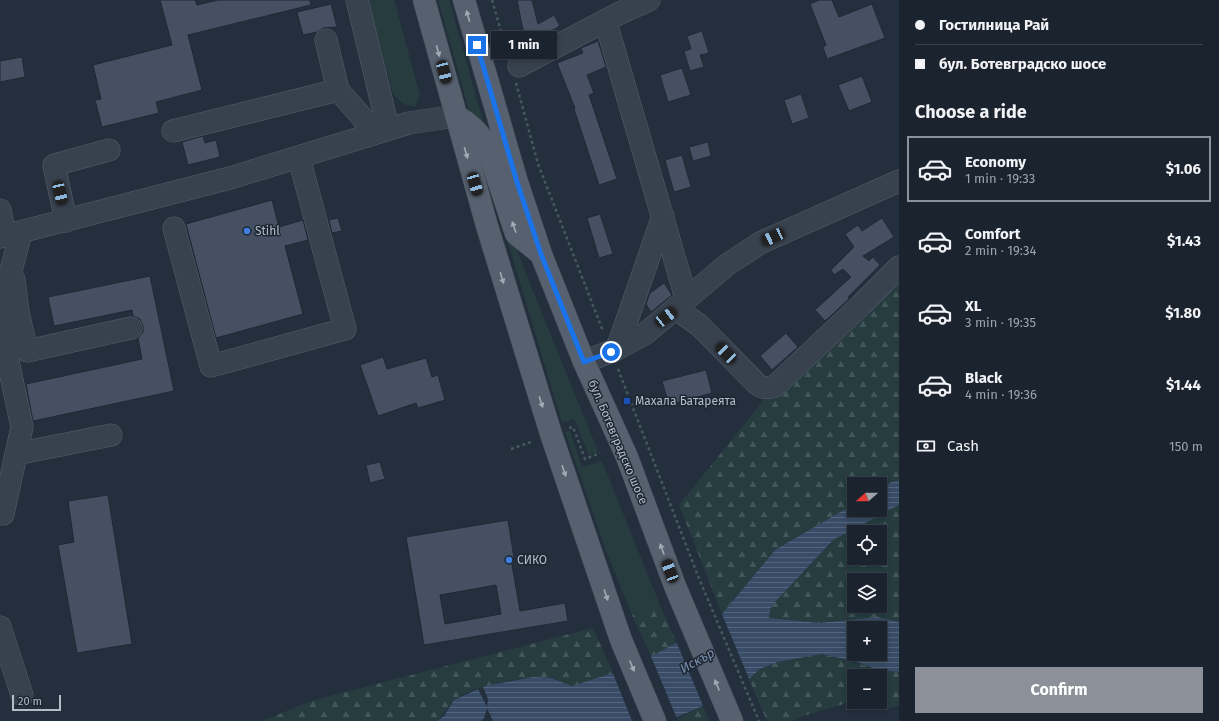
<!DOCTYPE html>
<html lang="en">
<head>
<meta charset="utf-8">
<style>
  :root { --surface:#1b232e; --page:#242b36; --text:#f1f3f6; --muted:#a0a4aa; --line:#39404a; --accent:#8c9099 }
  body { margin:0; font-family:"Fira Sans",sans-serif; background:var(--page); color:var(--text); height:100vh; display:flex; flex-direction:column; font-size:15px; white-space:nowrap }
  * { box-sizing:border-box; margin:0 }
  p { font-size:13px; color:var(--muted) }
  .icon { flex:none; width:22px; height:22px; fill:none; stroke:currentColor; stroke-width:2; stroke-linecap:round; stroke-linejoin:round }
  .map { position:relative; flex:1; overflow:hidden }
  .panel { display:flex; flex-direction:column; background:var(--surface); width:320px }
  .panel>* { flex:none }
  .top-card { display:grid; align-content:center; height:88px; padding:0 16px; background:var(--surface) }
  .needle { width:26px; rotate:249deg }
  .tools { position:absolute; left:847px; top:477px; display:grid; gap:8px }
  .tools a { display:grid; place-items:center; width:40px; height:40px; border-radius:0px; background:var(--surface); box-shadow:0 2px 6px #0003,0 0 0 1px var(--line); font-size:20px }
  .scale { position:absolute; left:12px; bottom:10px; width:49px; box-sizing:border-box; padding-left:4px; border:2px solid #b4bcc9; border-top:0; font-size:11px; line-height:14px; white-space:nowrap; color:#b4bcc9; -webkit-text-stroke:3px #1d2633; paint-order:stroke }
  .end { position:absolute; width:18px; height:18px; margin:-9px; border:5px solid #1a73e8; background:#fff; box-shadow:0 0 0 2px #fff }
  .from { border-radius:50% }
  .bubble { position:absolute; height:28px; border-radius:0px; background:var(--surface); box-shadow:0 2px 6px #0003,0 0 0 1px var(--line); font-size:13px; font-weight:700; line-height:28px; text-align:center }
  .car { position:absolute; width:12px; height:24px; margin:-12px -6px; border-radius:5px; box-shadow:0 0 3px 1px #0007; background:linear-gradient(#222 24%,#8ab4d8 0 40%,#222 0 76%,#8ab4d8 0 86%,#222 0) }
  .top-card b { display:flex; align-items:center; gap:14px; height:38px; font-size:15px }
  .top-card b+b { border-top:1px solid var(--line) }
  .top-card i { width:10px; height:10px; background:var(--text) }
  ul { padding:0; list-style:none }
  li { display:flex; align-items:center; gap:12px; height:66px; margin:0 8px 6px; padding:0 8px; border:2px solid transparent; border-radius:0px }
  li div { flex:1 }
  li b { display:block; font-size:15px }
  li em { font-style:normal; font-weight:700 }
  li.selected { border-color:var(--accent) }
  li>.icon { width:36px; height:36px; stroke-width:1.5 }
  h2 { padding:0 16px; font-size:18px; line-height:48px }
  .pay { display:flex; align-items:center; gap:10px; height:44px; padding:0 16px; font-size:15px }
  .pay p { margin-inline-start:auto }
  .action { display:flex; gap:8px; margin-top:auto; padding:8px 16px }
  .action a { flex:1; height:46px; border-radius:0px; background:var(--accent); color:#fff; font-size:16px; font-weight:700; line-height:46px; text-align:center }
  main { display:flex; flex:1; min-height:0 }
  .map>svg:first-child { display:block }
  .green { fill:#263c3f }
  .forest { fill:url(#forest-firs); fill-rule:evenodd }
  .water { fill:url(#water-rules); fill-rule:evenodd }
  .pier { fill:#242f3e }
  .building { fill:#455162; stroke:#1f2835; fill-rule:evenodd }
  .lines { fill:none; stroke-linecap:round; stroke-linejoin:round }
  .minor-casing { stroke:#565f6c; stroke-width:23 }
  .major-casing { stroke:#414a57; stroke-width:23 }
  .path { stroke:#44595c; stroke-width:2.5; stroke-dasharray:3 3; stroke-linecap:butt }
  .minor { stroke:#38414e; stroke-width:22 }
  .major { stroke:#56606e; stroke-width:22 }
  .oneway { fill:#a1aab7 }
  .route { stroke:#1a73e8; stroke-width:5 }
  .shop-dot { fill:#3f7fe0; stroke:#1d2633; stroke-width:1.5 }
  .transit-dot { fill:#1a4fb4; stroke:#1d2633; stroke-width:1.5 }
  .labels { text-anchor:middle; stroke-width:3; stroke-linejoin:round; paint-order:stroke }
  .poi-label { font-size:12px; fill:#b4bcc9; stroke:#1d2633; text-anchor:start }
  .street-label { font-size:12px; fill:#b4bcc9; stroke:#1d2633 }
  .water-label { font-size:13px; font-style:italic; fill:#7c92b1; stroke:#1d2633 }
</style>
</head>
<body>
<main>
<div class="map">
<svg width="899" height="721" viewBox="0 0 899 721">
  <defs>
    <pattern id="forest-firs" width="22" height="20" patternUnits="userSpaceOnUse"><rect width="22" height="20" fill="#263c3f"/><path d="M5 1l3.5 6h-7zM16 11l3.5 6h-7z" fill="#435659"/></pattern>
    <pattern id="water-rules" width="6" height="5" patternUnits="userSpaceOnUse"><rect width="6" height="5" fill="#394c67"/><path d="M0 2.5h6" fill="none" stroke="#53647b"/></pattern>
  </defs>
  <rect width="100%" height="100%" fill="#242f3e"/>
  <path class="green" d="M367,0H394L420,95L415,107L404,104L393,94Z
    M438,0H449L486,132L469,111Z
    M481,152L526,274L598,451L589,455L574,419L562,423Z
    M570,431L582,467L602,461L660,605L632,615L606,551L565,432Z"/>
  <path class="forest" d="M899,267V481L891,482L880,489V484H854V504L775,550L722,614L679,505L775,386Z
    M899,505V622L877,617L819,623L769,618L770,609L777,600L833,540ZM854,532H880V558H854ZM854,580H880V606H854Z
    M660,605L677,643L651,656L632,615Z
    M593,628L613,673C604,676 579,686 572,686C565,685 558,679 552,678C533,673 469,687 454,700C447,706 445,715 437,721H262L314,700Z
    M822,654C848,660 873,669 899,672V705L887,709L877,702H880V676H854V701L803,716L792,721H767L749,679C770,658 795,659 822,654Z
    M703,706L709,721H678L677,719Z"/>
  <path class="water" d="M899,481V505L833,540L777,600L770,609L769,618L819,623L877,617L899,622V672L879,670L857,662L822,654L777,662L760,669L749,679L703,706L668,721H493L487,708L484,718L481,721H437L444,716L454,700L478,689L487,707L488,699L483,687L490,685L533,677L551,678L572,686L613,673L651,656L690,636L722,614L775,550L854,504V510H880V489L891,482ZM854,628H880V654H854Z"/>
  <path class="pier" d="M721,612L750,681L704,708L676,641Z
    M650,654L678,721H632L612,671Z"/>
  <path class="building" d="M160,0H195L197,5L218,0H310L311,5L188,35L202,90L156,102L159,113L102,127L95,100L101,99L93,65L172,45Z
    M517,0H532L538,24L554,15L560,26L530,43L523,30Z
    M819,0H832L839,17L872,4L885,38L827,59L823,47L826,45L810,4Z
    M331,4L337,27L323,28L317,32L303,35L297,12Z
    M702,31L709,53L700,55L704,67L690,71L684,51L691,49L687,36Z
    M598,41L606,67L587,75L594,93L589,95L617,179L599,185L574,109L575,108L557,63L583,53L581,48Z
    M22,57L25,77L0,82V61Z
    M682,68L691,95L668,102L660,75Z
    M862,76L872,102L849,111L838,85Z
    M801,94L809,118L792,124L784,100Z
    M203,136L205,143L216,140L220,157L188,165L182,142Z
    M708,142L711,156L693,161L689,147Z
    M682,155L691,187L674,192L665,160Z
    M272,200L279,227L303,220L308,240L285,246L303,314L216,338L186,224Z
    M600,214L613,254L599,258L587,218Z
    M338,218L342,231L332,233L329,220Z
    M882,218L894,237L863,256L869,261L873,257L880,265L848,297L850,298L825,321L815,310L851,277L843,269L834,275L831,270L854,247L845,234L858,225L862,231Z
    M150,276L174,391L33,421L26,384L142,359L138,338L143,332V326L140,319L133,316L132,310L54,326L48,297Z
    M664,283L672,295L651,312L646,304L650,293Z
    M786,333L798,347L772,370L760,356Z
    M383,357L387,369L426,358L432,377L438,375L445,400L418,408L416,403L378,416L360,365Z
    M706,370L712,393L669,405L662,381Z
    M380,462L385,479L370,483L366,465Z
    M108,495L132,644L77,653L58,545L74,542L68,501Z
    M508,520L514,558L511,559L520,611L565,603L568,621L424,645L406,537ZM496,585L501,614L445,624L440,595Z"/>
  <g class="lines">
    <g class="minor-casing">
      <path id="minor" d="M357,0L388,128
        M609,33L686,298
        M326,40L338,90L376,133
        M519,66L618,14L649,0
        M173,131L338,90
        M0,210L5,236
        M66,221L54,165L109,150
        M174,228L211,366L345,329L299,158
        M0,237L230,178L409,123L456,116
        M14,280L18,312L27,351L131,328
        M676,309L699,325L757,384C763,389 768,388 775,386L861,305L899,267
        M617,349L663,216
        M584,362L617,349L646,333L728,264L760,243L899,181
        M16,454L111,435
        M3,514L22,427L6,352L2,323L3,300L21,233
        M0,627L22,695"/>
    </g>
    <g class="major-casing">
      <path id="major" d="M424,0L487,226L551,434L621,640L655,721
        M464,0L517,182L541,254L584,362L627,457L675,586L732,721
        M456,116C470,123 479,132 487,146L516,234L541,254"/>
    </g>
    <path class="path" d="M492,0L507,52
      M516,83L538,164L603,331
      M618,369L698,576L759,721
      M569,428L573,427L585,459L600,453
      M511,449L531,442"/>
    <use href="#minor" class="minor"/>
    <use href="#major" class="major"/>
  </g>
  <defs><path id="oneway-solid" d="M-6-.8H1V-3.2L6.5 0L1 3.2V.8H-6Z"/></defs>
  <g class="oneway">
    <use href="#oneway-solid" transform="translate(468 16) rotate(-106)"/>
    <use href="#oneway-solid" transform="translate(438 51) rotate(75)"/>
    <use href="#oneway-solid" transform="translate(466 153) rotate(74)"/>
    <use href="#oneway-solid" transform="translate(514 227) rotate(-109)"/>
    <use href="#oneway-solid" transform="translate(502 278) rotate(73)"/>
    <use href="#oneway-solid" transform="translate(541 402) rotate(72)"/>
    <use href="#oneway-solid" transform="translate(564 471) rotate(71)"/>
    <use href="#oneway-solid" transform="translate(662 549) rotate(-111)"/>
    <use href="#oneway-solid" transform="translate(606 595) rotate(71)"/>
    <use href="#oneway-solid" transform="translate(632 666) rotate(67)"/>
    <use href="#oneway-solid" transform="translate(717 685) rotate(-113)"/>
  </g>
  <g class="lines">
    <path class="route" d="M477,45L517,182L541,254L584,362L611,352"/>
  </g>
  <g class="shop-dot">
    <circle cx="247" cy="231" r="4"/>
    <circle cx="509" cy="560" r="4"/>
  </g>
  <rect class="transit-dot" x="623" y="397" width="8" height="8" rx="2"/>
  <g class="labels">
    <g class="poi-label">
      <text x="255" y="235">Stihl</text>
      <text x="635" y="405">Махала Батареята</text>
      <text x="517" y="564">СИКО</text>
    </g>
    <g class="street-label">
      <text transform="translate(618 442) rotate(67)" y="4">бул. Ботевградско шосе</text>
    </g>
    <g class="water-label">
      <text transform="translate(697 660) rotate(-29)" y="5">Искър</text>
    </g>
  </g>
</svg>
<div class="tools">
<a><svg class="needle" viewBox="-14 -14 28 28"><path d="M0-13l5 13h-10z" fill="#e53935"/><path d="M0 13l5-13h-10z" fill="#a0a4aa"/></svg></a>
<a><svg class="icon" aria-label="locate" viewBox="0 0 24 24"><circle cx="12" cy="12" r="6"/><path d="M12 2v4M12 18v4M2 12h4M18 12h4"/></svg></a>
<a><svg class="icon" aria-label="layers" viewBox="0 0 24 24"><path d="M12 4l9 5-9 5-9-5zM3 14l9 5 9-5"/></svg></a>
<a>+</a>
<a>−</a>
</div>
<div class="scale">20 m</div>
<i class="end from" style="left:611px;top:352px"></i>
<i class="end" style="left:477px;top:45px"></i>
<div class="bubble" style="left:491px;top:31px;width:66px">1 min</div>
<i class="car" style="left:444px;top:72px;rotate:165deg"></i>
<i class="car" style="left:475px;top:184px;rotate:164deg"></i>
<i class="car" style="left:60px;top:193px;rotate:167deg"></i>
<i class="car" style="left:773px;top:237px;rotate:245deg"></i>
<i class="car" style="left:666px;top:317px;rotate:52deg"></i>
<i class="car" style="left:726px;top:353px;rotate:316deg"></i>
<i class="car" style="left:670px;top:571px;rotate:339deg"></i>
</div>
<section class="panel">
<div class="top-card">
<b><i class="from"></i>Гостилница Рай</b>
<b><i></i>бул. Ботевградско шосе</b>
</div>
<h2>Choose a ride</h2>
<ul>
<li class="selected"><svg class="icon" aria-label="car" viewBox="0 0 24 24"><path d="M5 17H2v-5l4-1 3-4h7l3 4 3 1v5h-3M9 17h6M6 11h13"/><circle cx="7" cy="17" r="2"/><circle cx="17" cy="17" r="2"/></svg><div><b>Economy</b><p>1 min · 19:33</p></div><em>$1.06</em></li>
<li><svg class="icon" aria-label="car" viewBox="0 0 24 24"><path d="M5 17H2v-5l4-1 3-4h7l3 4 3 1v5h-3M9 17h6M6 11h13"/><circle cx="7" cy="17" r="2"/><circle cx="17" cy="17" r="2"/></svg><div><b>Comfort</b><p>2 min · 19:34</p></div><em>$1.43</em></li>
<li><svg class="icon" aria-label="car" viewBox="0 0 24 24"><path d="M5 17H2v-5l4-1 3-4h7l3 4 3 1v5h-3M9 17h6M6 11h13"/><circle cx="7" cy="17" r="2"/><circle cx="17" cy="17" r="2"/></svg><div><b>XL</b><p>3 min · 19:35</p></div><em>$1.80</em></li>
<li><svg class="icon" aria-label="car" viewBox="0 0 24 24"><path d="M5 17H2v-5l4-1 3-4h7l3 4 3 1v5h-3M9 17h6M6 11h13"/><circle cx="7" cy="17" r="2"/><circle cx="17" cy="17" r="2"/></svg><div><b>Black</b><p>4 min · 19:36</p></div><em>$1.44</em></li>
</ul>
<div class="pay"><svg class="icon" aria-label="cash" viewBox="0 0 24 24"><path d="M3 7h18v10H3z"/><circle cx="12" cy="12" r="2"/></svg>Cash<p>150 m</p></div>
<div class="action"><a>Confirm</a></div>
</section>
</main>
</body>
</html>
